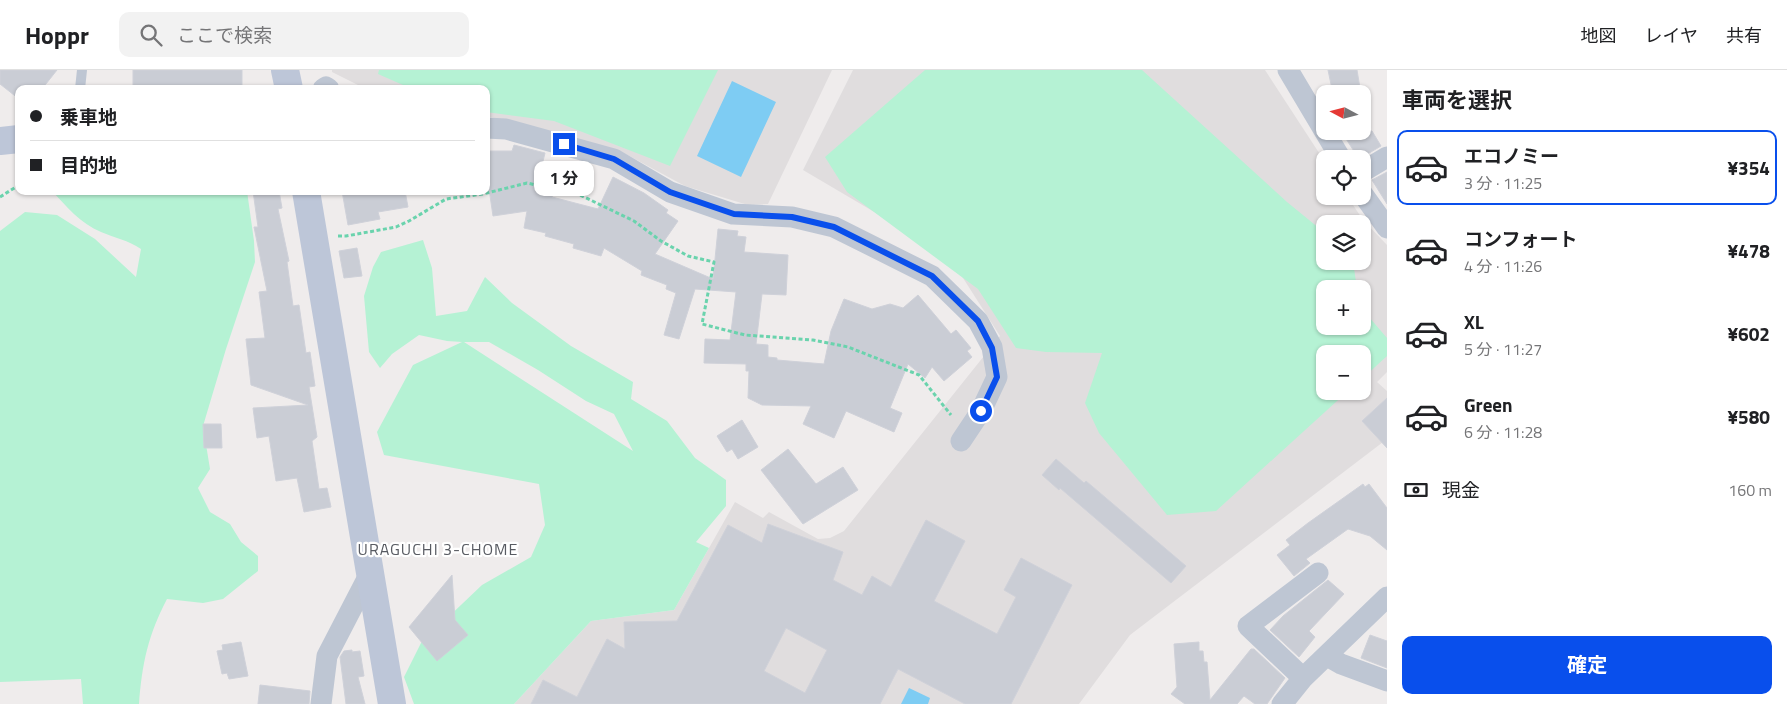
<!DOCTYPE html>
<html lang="ja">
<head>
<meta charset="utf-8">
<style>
  :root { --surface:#fff; --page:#f2f2f2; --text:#202124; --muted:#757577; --line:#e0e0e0; --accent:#094fec }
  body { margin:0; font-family:"Titillium Web","Noto Sans JP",sans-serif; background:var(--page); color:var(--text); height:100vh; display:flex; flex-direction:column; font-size:19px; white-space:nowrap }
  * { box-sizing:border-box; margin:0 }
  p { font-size:16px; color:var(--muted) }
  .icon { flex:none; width:28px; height:28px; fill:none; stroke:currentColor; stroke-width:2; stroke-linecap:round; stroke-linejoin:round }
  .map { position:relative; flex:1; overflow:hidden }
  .sheet { display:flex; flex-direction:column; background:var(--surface); width:400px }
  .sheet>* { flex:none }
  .guide { position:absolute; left:15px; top:15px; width:475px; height:110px; border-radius:10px; box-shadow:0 1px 4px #0004; display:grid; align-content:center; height:110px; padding:0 15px; background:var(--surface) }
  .needle { width:32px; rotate:277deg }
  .buttons { position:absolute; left:1316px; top:15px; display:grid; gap:10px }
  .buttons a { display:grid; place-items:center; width:55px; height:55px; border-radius:10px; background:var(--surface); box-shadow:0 1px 4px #0004; font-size:25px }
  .end { position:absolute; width:22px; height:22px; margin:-11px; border:6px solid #094fec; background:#fff; box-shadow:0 0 0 2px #fff }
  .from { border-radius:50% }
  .bubble { position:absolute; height:35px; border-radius:10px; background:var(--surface); box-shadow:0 1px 4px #0004; font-size:16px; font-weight:700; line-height:35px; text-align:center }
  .guide b { display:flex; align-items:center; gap:18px; height:48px; font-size:19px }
  .guide b+b { border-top:1px solid var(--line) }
  .guide i { width:12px; height:12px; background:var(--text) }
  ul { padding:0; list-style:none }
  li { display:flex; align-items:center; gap:15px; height:75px; margin:0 10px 8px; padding:0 5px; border:2px solid transparent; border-radius:10px }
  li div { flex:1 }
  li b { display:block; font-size:19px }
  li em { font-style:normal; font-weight:700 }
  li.on { border-color:var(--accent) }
  li>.icon { width:45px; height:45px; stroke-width:1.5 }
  h2 { padding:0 15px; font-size:22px; line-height:60px }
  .pay { display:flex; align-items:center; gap:12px; height:55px; padding:0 15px; font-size:19px }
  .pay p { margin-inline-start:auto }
  .cta { display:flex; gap:10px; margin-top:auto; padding:10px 15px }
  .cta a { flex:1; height:58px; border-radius:10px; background:var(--accent); color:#fff; font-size:20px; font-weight:700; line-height:58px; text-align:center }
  header { display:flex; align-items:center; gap:30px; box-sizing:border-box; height:70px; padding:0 25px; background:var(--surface); border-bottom:1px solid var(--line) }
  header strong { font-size:24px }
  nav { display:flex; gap:28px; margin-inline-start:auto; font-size:18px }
  .search { width:350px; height:45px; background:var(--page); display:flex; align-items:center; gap:12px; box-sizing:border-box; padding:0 18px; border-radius:10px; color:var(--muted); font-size:19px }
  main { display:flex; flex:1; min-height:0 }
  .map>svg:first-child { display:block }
  .education { fill:#e0ddde; fill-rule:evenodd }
  .green { fill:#b5f2d4; fill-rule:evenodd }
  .water { fill:#7eccf3 }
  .building { fill:#cacdd5; stroke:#cfd1d9; fill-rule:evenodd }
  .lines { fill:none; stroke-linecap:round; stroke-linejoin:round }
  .path { stroke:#6ad3ad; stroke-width:3; stroke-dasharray:4 2.5; stroke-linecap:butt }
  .lane { stroke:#bec6d3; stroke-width:10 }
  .street { stroke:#bec6d3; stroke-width:21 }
  .secondary { stroke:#bdc6d8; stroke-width:28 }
  .route { stroke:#094fec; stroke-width:6 }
  .labels { text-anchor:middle; stroke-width:4.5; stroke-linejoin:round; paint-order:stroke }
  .neighbourhood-label { font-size:16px; letter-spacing:1px; fill:#585b62; stroke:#fff }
</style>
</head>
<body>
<header>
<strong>Hoppr</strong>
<div class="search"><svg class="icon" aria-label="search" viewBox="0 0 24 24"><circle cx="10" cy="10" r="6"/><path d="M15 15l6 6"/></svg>ここで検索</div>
<nav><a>地図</a><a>レイヤ</a><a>共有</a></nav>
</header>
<main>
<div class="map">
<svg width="1387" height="634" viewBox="0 0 1387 634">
  <rect width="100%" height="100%" fill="#efecec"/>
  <path class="education" d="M332,0H832L768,134L748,135L685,116L620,81L541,59L486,46V19H366L332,2Z
    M853,0H1265L1325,92V126H1347L1363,150L1387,175V302L1377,312L1387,321V369L1130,565L1079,634H514L591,551L674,540L735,432L763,448L769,442L818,469L830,468L844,461L1000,266L949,186L803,100ZM1325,154H1362V191H1325ZM1325,219H1362V256H1325ZM1325,284H1362V321H1325Z"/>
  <path class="green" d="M379,0H718L670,96L554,51L486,42V19H412L378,4Z
    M925,0H1142L1287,132L1325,163V191H1353L1357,219H1325V256H1362L1363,240L1387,268V286L1363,308L1362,284H1325V321H1348L1216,441L1167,445L1099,363L1085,333L1102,283L1046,282L1016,278L978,219L847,122L825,87Z
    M52,121H247L254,171L255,192L226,279L203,356L210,399L198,418L210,442L230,454L241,472L258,486V501L223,529L203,533L167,529C148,565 142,594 139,634H83L81,609L0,612V161L25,142L57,145L95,169L136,207L141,179C128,170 115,168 101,162C81,154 66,136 52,121Z
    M423,170L432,198L436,246L467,241L485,207L512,233L571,276L633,312L631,329L667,351L695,388L726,410V436L696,472L709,478L674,540L591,551L514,634H414L404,607L421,573L482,515L531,487L545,455L539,414L384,385L377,362L413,295L462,272L447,271L419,265L392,284L380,298L369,282L364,226L373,197L381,182ZM464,272H489L538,300L586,331L614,344L633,381Z"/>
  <path class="water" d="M732,11L776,32L741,107L697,86Z
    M909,618L930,628L928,634H901Z"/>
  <path class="building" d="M0,0H57L42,19H19V29L0,14Z
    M133,0H242V17L231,19H133Z
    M1328,0H1357L1361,24H1333Z
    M1341,61H1372L1381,76L1359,89Z
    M514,75L545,83L536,120L553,124L552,127L598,139L613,107L644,123L668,140L666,143L678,151L655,184L713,209L718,159L738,161L737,166L746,167L744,182L788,185L786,225L762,224L756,274L768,275V287L777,288V290L824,294L831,261L844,229L872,239L890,234L903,238L918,225L951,264L956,260L971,278L967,281L972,287L944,311L932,297L925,308L908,294L890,338L902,343L894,362L846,341L834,368L803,354L811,336L762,335L748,328L749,301H746V294L704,293L705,269L730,270L736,222L695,219L679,269L664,265L676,223L666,219L667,215L641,205L642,201L604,178L601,186L573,178L574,174L545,166L546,163L524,158L527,141L493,146L488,112H486V81H512Z
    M1387,102V134L1372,110Z
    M253,121H279L282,138L278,139L289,191L287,192L293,236L299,235L306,283L310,282L315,316L309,317L317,367L312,371L319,419L327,418L331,437L304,442L297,408L276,411L269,366L257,368L253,338L308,335L251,315L246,269L265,268L259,222L267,221L254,157H258Z
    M342,121H405L408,137L378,142L380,149L348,155Z
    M357,178L362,206L344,208L339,181Z
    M1387,328V378L1362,351Z
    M742,350L758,377L738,389L732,379L727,382L717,366Z
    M203,354H221L222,378H204Z
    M788,379L816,414L843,397L858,420L803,454L761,400Z
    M1056,389L1084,413L1086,411L1186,496L1171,513L1060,418L1059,420L1042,405Z
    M1363,414L1365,417L1369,414L1387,438V480L1370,466L1348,459L1306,489L1310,493L1294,506L1277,485L1290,475L1286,470L1308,453Z
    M926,450L965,471L934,531L997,564L1016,527L1004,520L1021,488L1072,515L1011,634H965L898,599L880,634H531L543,610L577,627L607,569L625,579L624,552L677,551L728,455L762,473L768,454L843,482L833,510L862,525L872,506L891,517ZM786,558L827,580L805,623L764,601Z
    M452,505L455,550L468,565L437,591L409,557Z
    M1328,510L1344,524L1309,561L1315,567L1299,587L1270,560L1283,546Z
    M1370,565L1387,571V598L1361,588Z
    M241,572L248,606L229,609L227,603L222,604L217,581L223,580L222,575Z
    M1199,572V581H1203L1204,592H1207L1210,630L1251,579H1254L1285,608L1267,634H1255L1244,626L1237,634H1185L1171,624L1177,617L1174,574Z
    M352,580V582L360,581L364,606L358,607L365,634H346L340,587L344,581Z
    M260,615L310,621L309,634H258Z"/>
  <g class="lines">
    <path class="path" d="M0,127L19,115
      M338,166H346L396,157L409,151L446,129L483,124L527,113L580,125L634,151L661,171L688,186L714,192L702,254L745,265L813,270L848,277L919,305L951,345"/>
    <path class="lane" d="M80,19L82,0"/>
    <path class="street" d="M1288,0L1341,89
      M323,19L326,17L329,19
      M486,58L506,59L614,89L670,122L733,144L792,147L834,157L932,206L978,251L992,277L997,307L981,341L961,371
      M1362,102L1387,87
      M1362,123L1387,158
      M1327,586L1341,594L1387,611
      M1303,608L1248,556L1318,503
      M321,634L327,586L369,505
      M1282,634L1303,608L1387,527"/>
    <path class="secondary" d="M285,0L289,19
      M0,71L19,69
      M306,121L392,634"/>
  </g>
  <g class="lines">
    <path class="route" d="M564,74L614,89L670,122L734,144L792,147L834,157L932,206L978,251L992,278L997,307L981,341"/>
  </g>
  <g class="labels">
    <g class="neighbourhood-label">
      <text x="438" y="485">URAGUCHI 3-CHOME</text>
    </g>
  </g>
</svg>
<div class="buttons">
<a><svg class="needle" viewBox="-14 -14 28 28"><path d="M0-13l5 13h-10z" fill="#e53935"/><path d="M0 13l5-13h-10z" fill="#757577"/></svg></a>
<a><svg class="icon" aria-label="locate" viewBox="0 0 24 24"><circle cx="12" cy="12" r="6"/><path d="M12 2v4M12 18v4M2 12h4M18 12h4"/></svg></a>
<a><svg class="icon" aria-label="layers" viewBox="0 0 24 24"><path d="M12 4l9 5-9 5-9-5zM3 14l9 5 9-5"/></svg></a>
<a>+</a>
<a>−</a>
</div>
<i class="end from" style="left:981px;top:341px"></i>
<i class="end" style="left:564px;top:74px"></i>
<div class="bubble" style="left:534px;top:91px;width:60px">1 分</div>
<div class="guide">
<b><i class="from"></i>乗車地</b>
<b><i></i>目的地</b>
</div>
</div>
<section class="sheet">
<h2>車両を選択</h2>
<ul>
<li class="on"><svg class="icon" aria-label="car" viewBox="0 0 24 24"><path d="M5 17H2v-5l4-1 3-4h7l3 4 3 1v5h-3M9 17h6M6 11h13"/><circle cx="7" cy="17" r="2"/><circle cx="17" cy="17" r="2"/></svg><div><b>エコノミー</b><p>3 分 · 11:25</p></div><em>¥354</em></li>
<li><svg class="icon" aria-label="car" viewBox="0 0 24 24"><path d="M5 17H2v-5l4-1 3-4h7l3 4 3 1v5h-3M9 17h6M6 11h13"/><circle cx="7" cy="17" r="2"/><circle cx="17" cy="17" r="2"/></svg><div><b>コンフォート</b><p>4 分 · 11:26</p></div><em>¥478</em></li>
<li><svg class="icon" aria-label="car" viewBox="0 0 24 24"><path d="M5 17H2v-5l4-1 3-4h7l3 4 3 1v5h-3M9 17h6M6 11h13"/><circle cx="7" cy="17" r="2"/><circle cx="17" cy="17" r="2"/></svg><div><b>XL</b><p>5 分 · 11:27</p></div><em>¥602</em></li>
<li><svg class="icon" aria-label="car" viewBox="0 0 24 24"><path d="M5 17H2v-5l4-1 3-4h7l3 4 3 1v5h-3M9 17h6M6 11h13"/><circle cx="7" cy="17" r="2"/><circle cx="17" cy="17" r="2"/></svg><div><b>Green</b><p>6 分 · 11:28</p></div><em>¥580</em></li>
</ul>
<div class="pay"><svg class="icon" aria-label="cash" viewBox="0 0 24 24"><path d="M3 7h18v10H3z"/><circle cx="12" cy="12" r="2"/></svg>現金<p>160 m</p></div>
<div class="cta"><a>確定</a></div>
</section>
</main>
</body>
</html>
